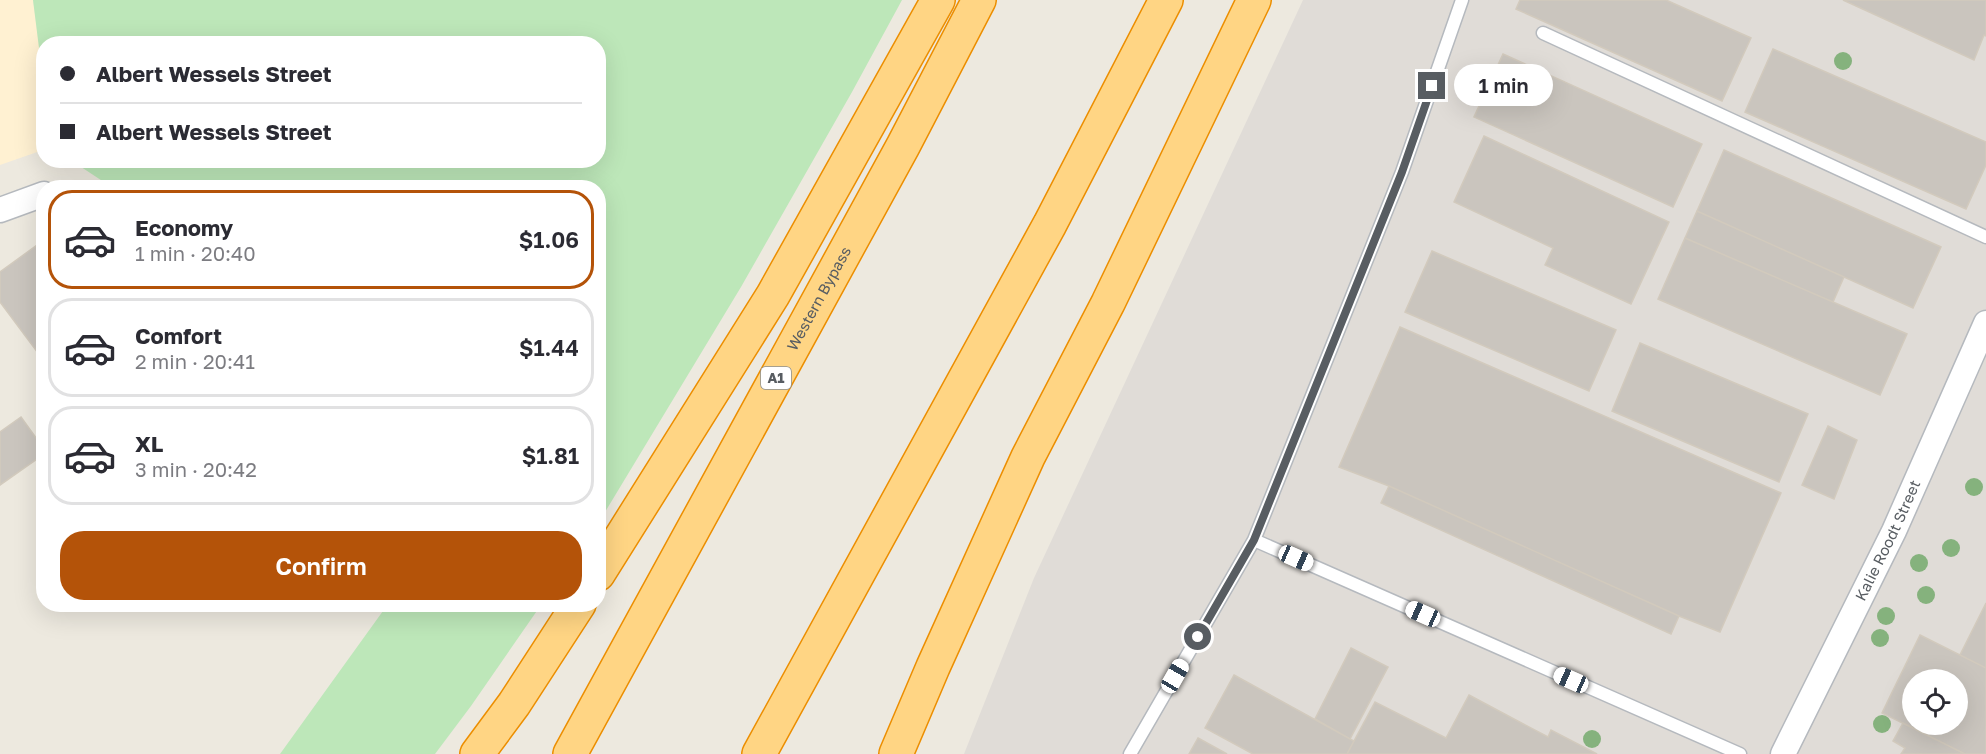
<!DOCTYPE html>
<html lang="en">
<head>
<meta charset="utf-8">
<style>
  :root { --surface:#fff; --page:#f2f2f3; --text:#2b2b33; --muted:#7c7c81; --line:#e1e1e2; --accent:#b45309 }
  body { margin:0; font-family:"Golos Text",sans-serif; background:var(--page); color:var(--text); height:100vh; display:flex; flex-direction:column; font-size:22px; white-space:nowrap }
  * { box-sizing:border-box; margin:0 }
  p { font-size:20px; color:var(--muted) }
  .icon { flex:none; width:33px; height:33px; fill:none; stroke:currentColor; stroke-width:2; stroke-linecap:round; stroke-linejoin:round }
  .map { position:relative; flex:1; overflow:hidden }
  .sheet { position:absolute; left:36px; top:180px; width:570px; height:432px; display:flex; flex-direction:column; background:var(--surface); border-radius:24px; box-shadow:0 6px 24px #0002 }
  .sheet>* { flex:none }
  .guide { position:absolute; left:36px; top:36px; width:570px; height:132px; border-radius:24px; box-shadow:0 6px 24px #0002; display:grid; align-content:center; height:132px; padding:0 24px; background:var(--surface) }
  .controls { position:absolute; left:1902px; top:669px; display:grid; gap:12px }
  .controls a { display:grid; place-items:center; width:66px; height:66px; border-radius:50%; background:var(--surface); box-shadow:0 6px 24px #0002; font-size:30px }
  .end { position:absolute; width:27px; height:27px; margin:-14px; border:8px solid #585d62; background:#fff; box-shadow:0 0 0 3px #fff }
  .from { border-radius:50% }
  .bubble { position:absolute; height:42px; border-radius:21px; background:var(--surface); box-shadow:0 6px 24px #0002; font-size:20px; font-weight:600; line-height:42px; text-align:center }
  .car { position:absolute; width:18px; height:36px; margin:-18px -9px; border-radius:8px; box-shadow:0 0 4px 2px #0007; background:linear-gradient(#fff 24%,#345 0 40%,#fff 0 76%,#345 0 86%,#fff 0) }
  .guide b { display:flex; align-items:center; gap:21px; height:57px; font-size:22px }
  .guide b+b { border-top:2px solid var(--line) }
  .guide i { width:15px; height:15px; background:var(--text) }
  ul { padding:10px 0 0; list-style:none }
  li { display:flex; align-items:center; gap:18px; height:99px; margin:0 12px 9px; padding:0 12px; border:3px solid var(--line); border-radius:24px }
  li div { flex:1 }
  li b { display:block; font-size:22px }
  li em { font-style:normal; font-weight:600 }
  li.active { border-color:var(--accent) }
  li>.icon { width:54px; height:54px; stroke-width:1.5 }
  .cta { display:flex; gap:12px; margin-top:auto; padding:12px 24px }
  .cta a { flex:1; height:69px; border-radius:24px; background:var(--accent); color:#fff; font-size:24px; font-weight:600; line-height:69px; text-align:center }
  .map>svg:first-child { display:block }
  .commercial { fill:#fff1d2 }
  .industrial { fill:#e0dcd7; fill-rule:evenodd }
  .green { fill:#bde7b9 }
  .building { fill:#cac5be; stroke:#d2cabd; stroke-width:1.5; fill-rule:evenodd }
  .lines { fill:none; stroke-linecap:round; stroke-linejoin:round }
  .service-casing { stroke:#b5b9be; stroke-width:15 }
  .minor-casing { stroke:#b5b9be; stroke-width:27 }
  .motorway-casing { stroke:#ec8e00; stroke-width:36 }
  .service { stroke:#fff; stroke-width:12 }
  .minor { stroke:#fff; stroke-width:24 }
  .motorway { stroke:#ffd584; stroke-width:33 }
  .tree { fill:#85b27d }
  .route { stroke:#585d62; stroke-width:8 }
  .labels { text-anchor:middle; stroke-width:6; stroke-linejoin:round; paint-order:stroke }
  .shield { fill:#fff; stroke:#8a8e91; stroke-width:1.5 }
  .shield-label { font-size:14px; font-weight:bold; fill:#585d62 }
  .street-label { font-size:15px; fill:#585d62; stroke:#fff }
</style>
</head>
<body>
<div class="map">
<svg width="1986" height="754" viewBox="0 0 1986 754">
  <rect width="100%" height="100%" fill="#ede9df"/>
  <path class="commercial" d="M0,0H33L44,80L43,150L0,165Z"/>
  <path class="industrial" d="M1303,0H1986V754H964L1034,578ZM1912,680H1958V724H1912Z"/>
  <path class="green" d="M33,0H902L852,92L741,287L599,522L598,188H113L72,161L598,160V44H44L43,80Z
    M388,604L541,605L471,706L435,754H280Z"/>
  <path class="building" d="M1520,0H1666L1751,38L1722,101L1516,9Z
    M1843,0H1986V36L1984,35L1974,60Z
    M1773,49L1986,142V165L1966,209L1745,112Z
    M1503,54L1702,144L1673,207L1474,117Z
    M1484,136L1669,222L1631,304L1545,265L1553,248L1454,202Z
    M1724,150L1941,247L1913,308L1697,211Z
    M1697,211L1844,277L1833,302L1685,238Z
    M1685,238L1907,334L1880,395L1658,299Z
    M44,240V361L0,302V272Z
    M1432,251L1616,330L1589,391L1405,312Z
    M1400,327L1781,493L1720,632L1679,616L1389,486L1339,467Z
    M1640,343L1808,414L1779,482L1612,411Z
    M21,417L44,449V454L0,485V432Z
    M1828,426L1857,440L1834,499L1802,485Z
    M1389,486L1679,616L1671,634L1381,503Z
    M1986,603V668L1960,655Z
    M1920,635L1986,668V754H1965L1882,713ZM1912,680H1958V724H1912Z
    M1351,648L1388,667L1350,739L1315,719Z
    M1234,675L1354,741L1347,754H1253L1205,728Z
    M1469,695L1548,737L1551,730L1597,754H1347L1375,702L1446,738Z
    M1903,723L1965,754H1901L1905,748L1893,741Z
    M1198,738L1227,754H1189Z"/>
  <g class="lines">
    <g class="service-casing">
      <path id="service" d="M1543,33L1986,237
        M1254,540L1740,754
        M1130,754L1254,540L1402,172L1462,0"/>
    </g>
    <g class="minor-casing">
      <g id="minor">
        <path d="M0,210L44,194"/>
        <path id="s1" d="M1783,754L1894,531L1986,323"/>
      </g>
    </g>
    <g class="motorway-casing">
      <g id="motorway">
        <path d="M598,574L773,295L938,0"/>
        <path d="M477,754L514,704L579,604"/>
        <path id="s2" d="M570,754L903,146L979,0"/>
        <path d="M759,754L1050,224L1166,0"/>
        <path d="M896,754L933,667L1028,457L1108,303L1254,0"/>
      </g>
    </g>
    <use href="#service" class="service"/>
    <use href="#minor" class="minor"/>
    <use href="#motorway" class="motorway"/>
  </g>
  <g class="tree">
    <circle cx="1843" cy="61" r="9"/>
    <circle cx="1974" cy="487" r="9"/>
    <circle cx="1951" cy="548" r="9"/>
    <circle cx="1919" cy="563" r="9"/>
    <circle cx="1926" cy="595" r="9"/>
    <circle cx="1886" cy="616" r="9"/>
    <circle cx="1880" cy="638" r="9"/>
    <circle cx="1882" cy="724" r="9"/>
    <circle cx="1592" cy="739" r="9"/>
  </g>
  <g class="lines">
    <path class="route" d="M1198,637L1254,540L1402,172L1432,86"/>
  </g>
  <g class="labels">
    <rect class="shield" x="761" y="367" width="30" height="22" rx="4.5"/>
    <g class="shield-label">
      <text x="776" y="383">A1</text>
    </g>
    <g class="street-label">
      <text dy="5" stroke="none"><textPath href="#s2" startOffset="519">Western Bypass</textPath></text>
      <text dy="5" stroke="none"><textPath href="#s1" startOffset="238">Kalie Roodt Street</textPath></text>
    </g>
  </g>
</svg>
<div class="controls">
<a><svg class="icon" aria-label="locate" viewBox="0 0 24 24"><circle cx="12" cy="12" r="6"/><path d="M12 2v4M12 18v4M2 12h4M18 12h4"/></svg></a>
</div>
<i class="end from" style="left:1198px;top:637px"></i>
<i class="end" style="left:1432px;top:86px"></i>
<div class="bubble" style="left:1454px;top:64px;width:99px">1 min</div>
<i class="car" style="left:1296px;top:558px;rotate:114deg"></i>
<i class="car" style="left:1423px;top:614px;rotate:294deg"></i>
<i class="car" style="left:1175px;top:676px;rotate:30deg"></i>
<i class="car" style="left:1571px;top:680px;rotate:294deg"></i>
<div class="guide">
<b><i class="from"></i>Albert Wessels Street</b>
<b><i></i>Albert Wessels Street</b>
</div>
<section class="sheet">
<ul>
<li class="active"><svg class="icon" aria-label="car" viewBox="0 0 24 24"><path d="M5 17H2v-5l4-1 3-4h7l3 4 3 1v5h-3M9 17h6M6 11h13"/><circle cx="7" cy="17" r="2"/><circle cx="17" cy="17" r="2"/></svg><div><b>Economy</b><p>1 min · 20:40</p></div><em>$1.06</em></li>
<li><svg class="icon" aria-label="car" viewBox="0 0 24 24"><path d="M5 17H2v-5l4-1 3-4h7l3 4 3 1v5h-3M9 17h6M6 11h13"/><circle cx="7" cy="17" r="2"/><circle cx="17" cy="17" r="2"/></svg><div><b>Comfort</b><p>2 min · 20:41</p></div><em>$1.44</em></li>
<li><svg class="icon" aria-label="car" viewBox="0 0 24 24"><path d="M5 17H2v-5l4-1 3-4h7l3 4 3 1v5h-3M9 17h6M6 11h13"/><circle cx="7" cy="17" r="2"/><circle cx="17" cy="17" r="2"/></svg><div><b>XL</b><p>3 min · 20:42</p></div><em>$1.81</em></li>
</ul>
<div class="cta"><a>Confirm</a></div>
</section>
</div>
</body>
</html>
